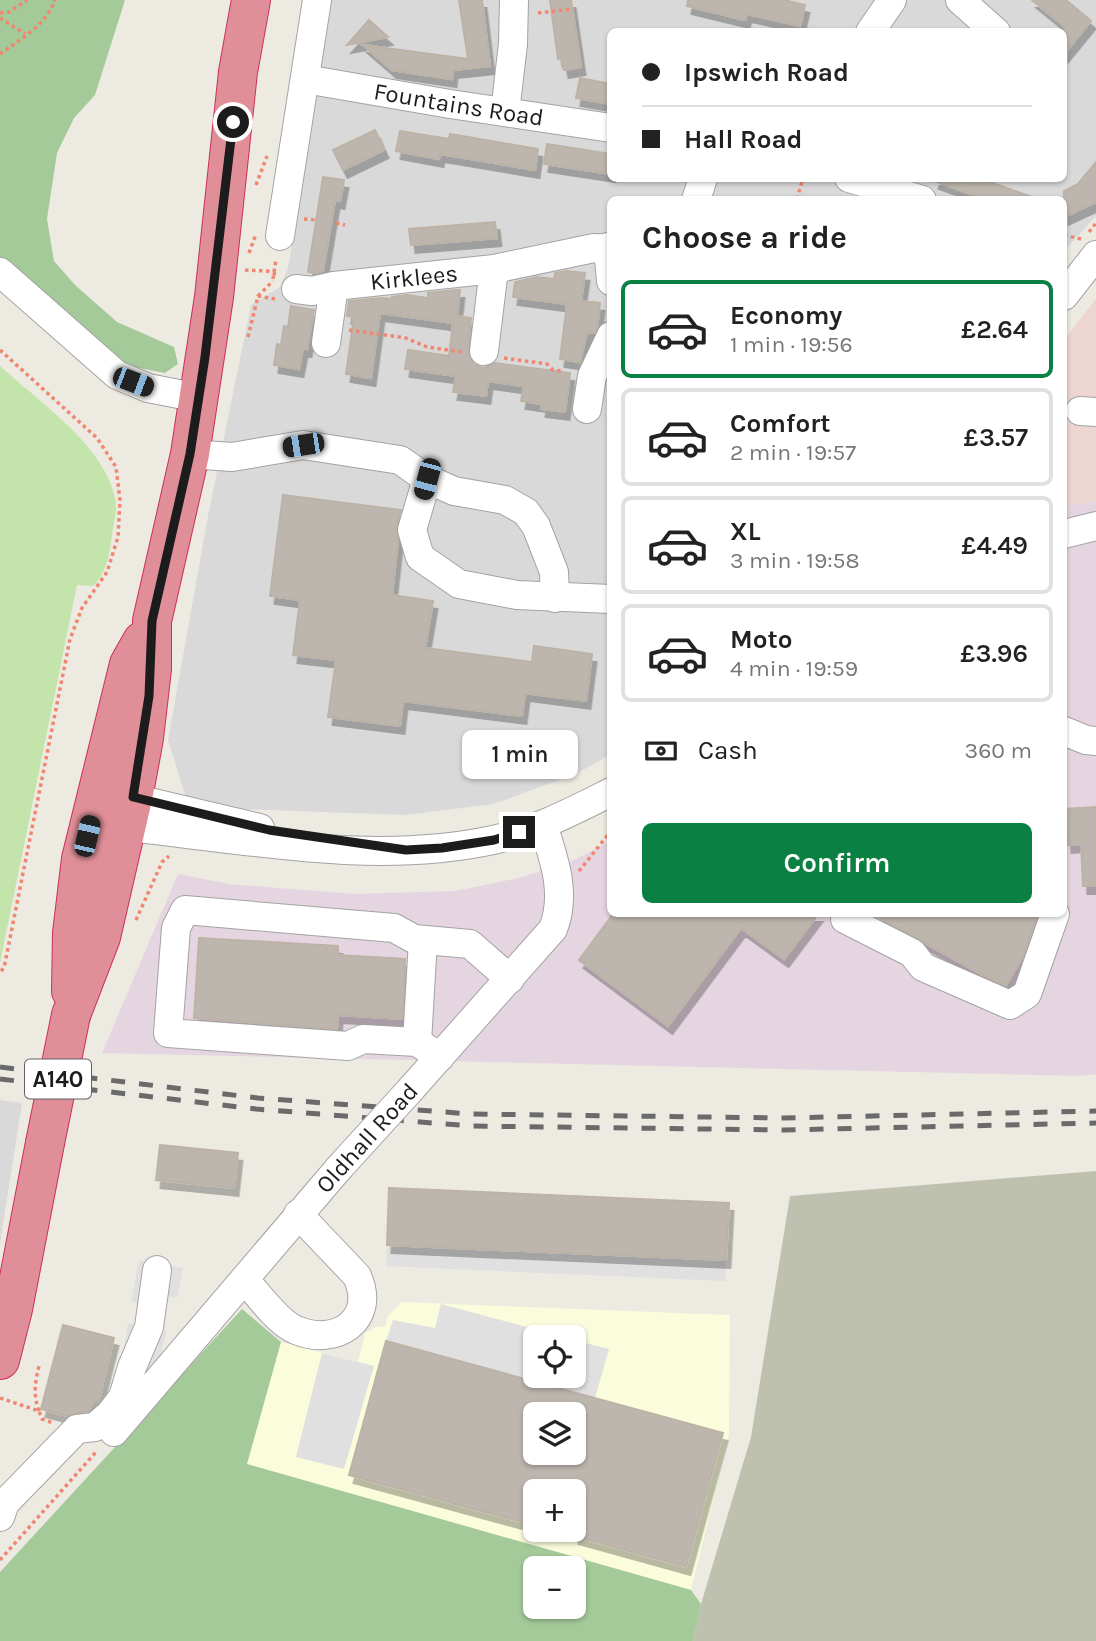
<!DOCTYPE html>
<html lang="en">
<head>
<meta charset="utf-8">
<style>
  :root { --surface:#fff; --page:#f6f6f6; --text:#222; --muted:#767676; --line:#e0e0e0; --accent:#0b8043 }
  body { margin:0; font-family:Karla,sans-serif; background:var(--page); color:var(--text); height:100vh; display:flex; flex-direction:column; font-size:26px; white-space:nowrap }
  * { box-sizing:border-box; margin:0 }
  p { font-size:23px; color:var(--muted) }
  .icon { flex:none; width:38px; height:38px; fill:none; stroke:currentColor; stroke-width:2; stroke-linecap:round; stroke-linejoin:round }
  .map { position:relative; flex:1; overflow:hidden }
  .panel { position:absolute; left:607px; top:196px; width:460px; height:721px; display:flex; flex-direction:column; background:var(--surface); border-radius:10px; box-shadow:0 2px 5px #0004 }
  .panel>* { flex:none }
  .banner { position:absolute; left:607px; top:28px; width:460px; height:154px; border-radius:10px; box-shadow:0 2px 5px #0004; display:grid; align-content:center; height:154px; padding:0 35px; background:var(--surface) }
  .buttons { position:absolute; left:523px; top:1325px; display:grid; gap:14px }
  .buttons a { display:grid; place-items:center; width:63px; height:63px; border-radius:10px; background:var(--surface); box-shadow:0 2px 5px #0004; font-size:35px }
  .end { position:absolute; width:32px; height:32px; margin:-16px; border:9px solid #1c1c1c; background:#fff; box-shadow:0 0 0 4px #fff }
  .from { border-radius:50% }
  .bubble { position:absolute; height:49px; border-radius:10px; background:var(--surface); box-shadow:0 2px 5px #0004; font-size:23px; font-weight:600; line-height:49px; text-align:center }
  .car { position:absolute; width:21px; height:42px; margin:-21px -10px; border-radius:9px; box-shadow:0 0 5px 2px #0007; background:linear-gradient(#222 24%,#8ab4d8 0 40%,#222 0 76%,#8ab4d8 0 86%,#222 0) }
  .banner b { display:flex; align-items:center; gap:24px; height:66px; font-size:26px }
  .banner b+b { border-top:2px solid var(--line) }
  .banner i { width:18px; height:18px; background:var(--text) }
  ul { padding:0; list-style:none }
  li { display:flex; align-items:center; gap:21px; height:98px; margin:0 14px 10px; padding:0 21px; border:4px solid var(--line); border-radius:10px }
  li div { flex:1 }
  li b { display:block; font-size:26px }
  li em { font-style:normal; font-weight:600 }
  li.on { border-color:var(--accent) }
  li>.icon { width:63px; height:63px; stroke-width:1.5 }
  h2 { padding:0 35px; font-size:32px; line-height:84px }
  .pay { display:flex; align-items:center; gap:18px; height:77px; padding:0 35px; font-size:26px }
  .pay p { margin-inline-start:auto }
  .button { display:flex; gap:14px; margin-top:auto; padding:14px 35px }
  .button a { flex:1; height:80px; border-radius:10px; background:var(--accent); color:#fff; font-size:28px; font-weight:600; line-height:80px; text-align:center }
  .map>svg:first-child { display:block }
  .residential { fill:#dad9d9; fill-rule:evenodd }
  .commercial { fill:#edd5d2 }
  .industrial { fill:#e5d5e1 }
  .education { fill:#fafcdc; fill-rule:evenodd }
  .construction { fill:#bfc1af }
  .grass { fill:#c3e4ab }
  .forest { fill:#a5ca9a; fill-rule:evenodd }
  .parking { fill:#e0e0e0 }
  .building { fill:#bdb6af; stroke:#bdb2a6; stroke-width:2; fill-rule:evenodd; filter:url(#shadow) }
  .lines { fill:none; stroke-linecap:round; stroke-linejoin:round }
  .minor-casing { stroke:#a3a3a3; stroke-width:30 }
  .highway-casing { stroke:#cb2f5b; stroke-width:40 }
  .path { stroke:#f08670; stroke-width:3.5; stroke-dasharray:3.5 3.5; stroke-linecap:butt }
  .minor { stroke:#fff; stroke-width:28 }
  .highway { stroke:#e08f98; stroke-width:38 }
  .rail { stroke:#6a6a6a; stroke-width:5; stroke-dasharray:14 14; stroke-linecap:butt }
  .minor-bridge-casing { stroke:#a3a3a3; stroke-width:30; stroke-linecap:butt }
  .highway-bridge-casing { stroke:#cb2f5b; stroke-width:40; stroke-linecap:butt }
  .minor-bridge { stroke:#fff; stroke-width:28 }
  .highway-bridge { stroke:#e08f98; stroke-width:38 }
  .route { stroke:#1c1c1c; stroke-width:9 }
  .labels { text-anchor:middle; stroke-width:5; stroke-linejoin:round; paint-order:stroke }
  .shield { fill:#fff; stroke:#606060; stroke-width:2 }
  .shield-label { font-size:23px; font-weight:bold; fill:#1c1c1c }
  .street-label { font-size:24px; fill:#1c1c1c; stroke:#fff }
</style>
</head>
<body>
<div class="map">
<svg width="1096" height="1641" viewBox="0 0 1096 1641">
  <defs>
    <filter id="shadow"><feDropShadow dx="4.5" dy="8" stdDeviation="0" flood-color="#0004"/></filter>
  </defs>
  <rect width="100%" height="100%" fill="#edeae2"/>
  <path class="residential" d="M328,0H1096V216L1064,251V200H611V754L578,773L494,804L405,815L189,807L168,740L208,516L251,305L280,287L288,268L304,174ZM611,32H1064V178H611Z
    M0,1100L22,1103L0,1244Z"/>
  <path class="commercial" d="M1096,299V501L1064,506V340Z"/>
  <path class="industrial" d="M1096,501V1074L1081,1076L102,1053L178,874L229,884L354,894L455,891L519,878L572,861L611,841V914H1064V506Z"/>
  <path class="education" d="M402,1302L730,1315L729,1435L691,1590L246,1464L281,1342L358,1362L365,1333L376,1327L385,1326L388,1316ZM536,1337H574V1376H536ZM536,1414H574V1452H536ZM536,1491H574V1530H536Z"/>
  <path class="construction" d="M1096,1171V1641H693L701,1604L751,1437L790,1196Z"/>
  <path class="grass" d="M0,366C38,401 105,446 115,498C118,510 113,525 112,536C110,553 106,574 93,586L77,585L0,963Z"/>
  <path class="forest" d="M0,0H125L95,95L74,118L57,153L47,219L54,261L75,285L117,322L174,347L178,364L165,373L129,366L26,282L0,257Z
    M242,1309L281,1342L247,1464L691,1590L701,1604L693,1641H0V1572ZM536,1568H574V1606H536Z"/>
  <path class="parking" d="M387,1245L726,1260L725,1281L386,1266Z
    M139,1260L183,1268L177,1298L165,1296L163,1307L131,1302Z
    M441,1304L564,1337H536V1376H574V1340L609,1349L595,1398L386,1341L393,1320L435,1328Z
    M128,1323L167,1331L156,1370L121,1365Z
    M322,1353L374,1366L344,1469L296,1457Z"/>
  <path class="building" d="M459,0H482L490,66L453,70L452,79L392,70L363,45L468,59Z
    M550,0H571L581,67L564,70L562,58L558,59Z
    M688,0H784L805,5L800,26L747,14L745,20L687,6Z
    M1032,0H1066L1091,21L1064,54V26Z
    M369,20L388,37L347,45Z
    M580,78L611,84V104L576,98Z
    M375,130L384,150L343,170L333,150Z
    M400,131L449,139L450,134L538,149L535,170L440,154L439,159L396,151Z
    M547,144L611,154V174L544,164Z
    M1096,162V202L1064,217V191L1078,184Z
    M323,177L344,180L340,201L335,200L323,271L315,273L308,272Z
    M935,178H979L1032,197V200H988L934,181Z
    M495,222L497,238L411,245L409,229Z
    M566,271L585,273L581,301L600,303L597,328L594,333L587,332L580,362L560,359L567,304L513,297L515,282L537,277L554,279L555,273Z
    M456,290H460L457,316L471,318L468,350L469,357L474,364L483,368L495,363L570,373L565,412L541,409L542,404L521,401L524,386L488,381L486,396L453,392L456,376L405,369L408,350L449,356L453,323L380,313L371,378L346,374L354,317L347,316L349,301L382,298L392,299V297L407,295L428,298V293Z
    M291,306L314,310L307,349L303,348L299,369L274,365L277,344L281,345L284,326L288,327Z
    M283,495L401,510L396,526L398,540L392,595L433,601L425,648L532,662L534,646L592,654L586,701L525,693L522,716L403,701L400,726L328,717L336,660L293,655L300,600L270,596Z
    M1096,807V886H1083L1081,844L1067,845L1065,809Z
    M613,914H818L784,959L741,928L668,1026L579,960Z
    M873,914H1038L1022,958L1006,985L981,974Z
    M199,938L338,946V955L405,959L402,1019L338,1015L337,1029L194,1018Z
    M160,1145L238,1153L234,1188L156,1180Z
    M389,1188L729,1203L726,1260L387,1245Z
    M63,1325L114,1338L98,1401L93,1400L88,1411L68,1416L41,1409Z
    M386,1341L723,1433L686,1567L574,1536V1491H536V1526L349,1475ZM536,1414H574V1452H536Z"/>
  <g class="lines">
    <g class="minor-casing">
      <g id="minor">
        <path d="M960,0L996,32"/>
        <path d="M870,32L892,0"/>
        <path id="s1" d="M305,79L450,104L611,128"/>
        <path d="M505,112L513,44L514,0"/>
        <path d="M849,178L922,200"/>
        <path d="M696,200L703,178"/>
        <path d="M280,236L317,0"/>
        <path d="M608,247L611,281"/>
        <path d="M0,272L117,375L148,388L199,398"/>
        <path id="s2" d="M296,289L312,291L334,286L494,269L594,248L611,249"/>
        <path d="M1064,296L1096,255"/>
        <path d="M326,343L334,286"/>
        <path d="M484,351L494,269"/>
        <path d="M587,409L592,376L611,336"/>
        <path d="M1080,411L1096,412"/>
        <path d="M190,454L232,457L303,445L400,460L427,479L454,491L505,500L526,512L536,526L554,572L555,598"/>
        <path d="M427,479L412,530L420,557L459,584L517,595L611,599"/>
        <path d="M1064,534L1096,526"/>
        <path d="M1064,731L1086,740L1096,741"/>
        <path d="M133,798L260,828"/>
        <path d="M110,817L127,827C248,839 371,866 493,840C535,831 573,811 611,792"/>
        <path d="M848,914L845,919L912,953L923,967L1010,1005L1027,994L1055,914"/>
        <path d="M417,1042L423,940"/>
        <path d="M440,1057L417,1042L363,1039L348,1046L168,1033L176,928L185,910L394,928L414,939L470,944L510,979"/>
        <path d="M411,1089L553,929C567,894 554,859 543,825"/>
        <path d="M245,1280C258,1294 278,1323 296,1330C336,1347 377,1320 357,1276L298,1214"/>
        <path d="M114,1432L339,1168"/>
        <path d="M0,1517L5,1503L77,1429L95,1427L110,1414L123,1397L132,1367L149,1327L157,1270"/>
      </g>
    </g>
    <g class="highway-casing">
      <path id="highway" d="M71,991L72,933L81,859L129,664L142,641
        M71,1015L101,937L133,798L144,738L152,669V621L190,454L214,297L238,72L251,0
        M0,1360L13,1309L45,1143"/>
    </g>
    <path class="path" d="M0,13L9,12L27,0
      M538,13L573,9
      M0,18L25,34
      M0,54C21,39 46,25 55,0
      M256,185L267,156
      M797,199L803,178
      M304,219L316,220
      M336,223L345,225
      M1089,232L1096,223
      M1064,235L1081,239
      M249,253L256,234
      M245,270L267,271L279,275
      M273,279L276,259
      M258,296L273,281
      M349,330L406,338L427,347L461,352
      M248,337L258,296L275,299
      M0,350L97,438L116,467L120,500L118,537L107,572L82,608L70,639L4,968L0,972
      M504,358L547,364L553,370L562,371
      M579,871L611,831
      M136,920L162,862L169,856
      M0,1398L39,1411L42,1419L53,1423
      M39,1411C33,1395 35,1382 39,1366H42
      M0,1560L96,1452"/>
    <use href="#minor" class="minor"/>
    <use href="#highway" class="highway"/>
    <path class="rail" d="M0,1067L258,1098L471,1114L783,1118L1096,1111
      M0,1079L256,1109L471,1126L783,1130L1096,1123"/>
    <g class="minor-bridge-casing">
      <path id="minor-bridge" d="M339,1168L411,1089"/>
    </g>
    <g class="highway-bridge-casing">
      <path id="highway-bridge" d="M45,1143L71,1015"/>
    </g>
    <use href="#minor-bridge" class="minor-bridge"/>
    <use href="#highway-bridge" class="highway-bridge"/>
  </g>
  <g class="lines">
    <path class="route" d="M233,122L205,357L190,454L152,621L149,696L133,797L269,830L406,850L442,848L494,840L519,832"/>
  </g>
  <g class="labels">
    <rect class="shield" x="25" y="1059.5" width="66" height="39" rx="5"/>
    <g class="shield-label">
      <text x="58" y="1087">A140</text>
    </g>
    <g class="street-label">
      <text dy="8" stroke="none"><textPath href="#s1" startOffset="156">Fountains Road</textPath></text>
      <text dy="8" stroke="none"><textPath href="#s2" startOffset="119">Kirklees</textPath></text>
      <text transform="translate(367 1138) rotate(-48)" y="8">Oldhall Road</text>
    </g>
  </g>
</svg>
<div class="buttons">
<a><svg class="icon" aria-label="locate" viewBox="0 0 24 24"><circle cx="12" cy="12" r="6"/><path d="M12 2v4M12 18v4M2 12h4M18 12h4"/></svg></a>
<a><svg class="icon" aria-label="layers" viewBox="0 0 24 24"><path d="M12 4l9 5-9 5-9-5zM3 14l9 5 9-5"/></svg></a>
<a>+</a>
<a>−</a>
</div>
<i class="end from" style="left:233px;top:122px"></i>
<i class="end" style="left:519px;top:832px"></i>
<div class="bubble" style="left:462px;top:730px;width:116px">1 min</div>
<i class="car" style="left:133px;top:382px;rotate:111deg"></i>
<i class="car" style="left:303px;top:445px;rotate:261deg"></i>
<i class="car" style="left:427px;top:479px;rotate:195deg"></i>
<i class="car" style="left:87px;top:836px;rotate:13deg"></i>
<div class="banner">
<b><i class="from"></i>Ipswich Road</b>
<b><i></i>Hall Road</b>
</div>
<section class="panel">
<h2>Choose a ride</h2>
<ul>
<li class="on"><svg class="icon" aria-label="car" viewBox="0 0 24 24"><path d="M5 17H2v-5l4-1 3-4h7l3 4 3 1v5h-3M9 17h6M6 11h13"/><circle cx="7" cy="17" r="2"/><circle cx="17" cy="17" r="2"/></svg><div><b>Economy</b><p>1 min · 19:56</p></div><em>£2.64</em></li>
<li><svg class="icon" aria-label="car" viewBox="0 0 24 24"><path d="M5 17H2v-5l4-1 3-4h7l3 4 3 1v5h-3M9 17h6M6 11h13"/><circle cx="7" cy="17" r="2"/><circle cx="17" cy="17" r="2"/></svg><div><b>Comfort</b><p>2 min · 19:57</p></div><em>£3.57</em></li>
<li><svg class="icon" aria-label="car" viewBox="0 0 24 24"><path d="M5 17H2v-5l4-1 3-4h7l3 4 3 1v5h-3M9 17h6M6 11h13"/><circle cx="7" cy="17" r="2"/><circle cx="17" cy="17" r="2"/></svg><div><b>XL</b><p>3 min · 19:58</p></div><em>£4.49</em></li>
<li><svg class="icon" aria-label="car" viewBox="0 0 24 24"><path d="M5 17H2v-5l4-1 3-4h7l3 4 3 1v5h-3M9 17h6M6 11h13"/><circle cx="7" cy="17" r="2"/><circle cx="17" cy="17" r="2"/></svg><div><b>Moto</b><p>4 min · 19:59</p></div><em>£3.96</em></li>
</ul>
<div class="pay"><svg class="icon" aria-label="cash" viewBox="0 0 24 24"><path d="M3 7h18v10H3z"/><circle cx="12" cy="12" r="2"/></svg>Cash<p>360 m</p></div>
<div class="button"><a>Confirm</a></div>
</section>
</div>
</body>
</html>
